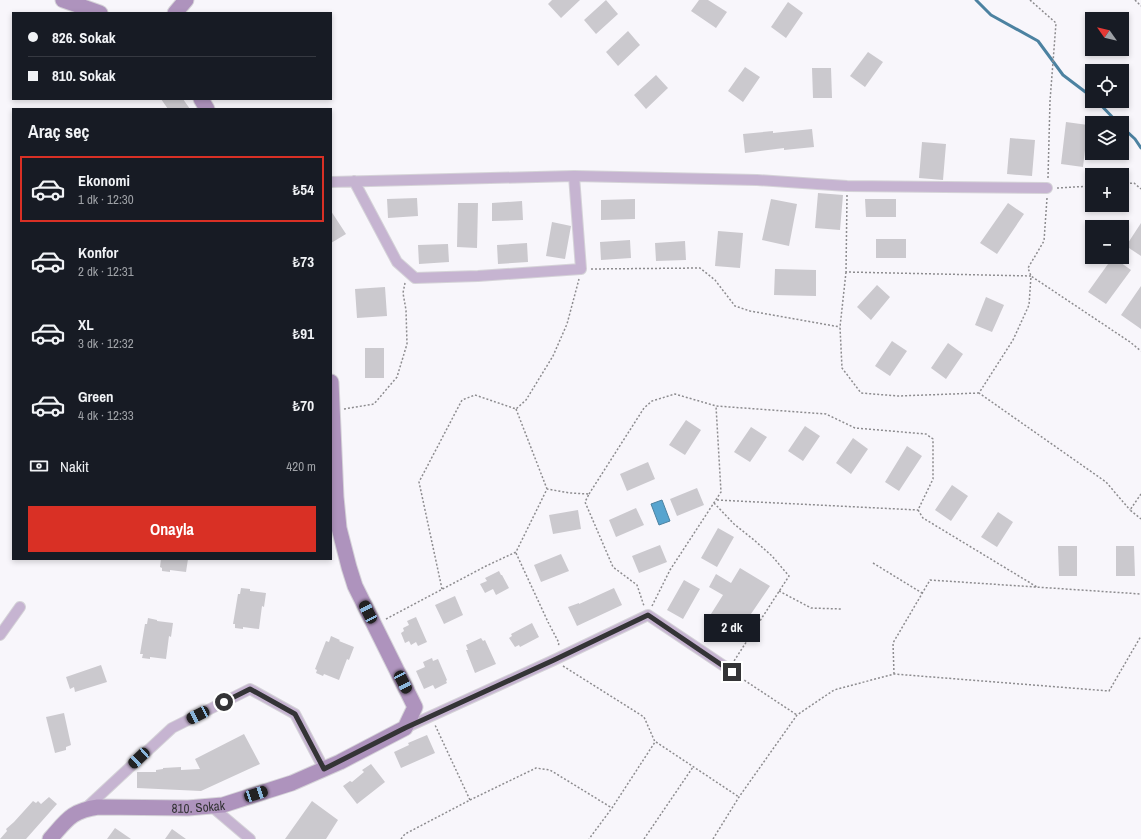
<!DOCTYPE html>
<html lang="tr">
<head>
<meta charset="utf-8">
<style>
  :root { --surface:#171b24; --page:#242831; --text:#f1f3f6; --muted:#9ea1a6; --line:#363941; --accent:#d93025 }
  body { margin:0; font-family:"Archivo Narrow",sans-serif; background:var(--page); color:var(--text); height:100vh; display:flex; flex-direction:column; font-size:15px; white-space:nowrap }
  * { box-sizing:border-box; margin:0 }
  p { font-size:13px; color:var(--muted) }
  .icon { flex:none; width:22px; height:22px; fill:none; stroke:currentColor; stroke-width:2; stroke-linecap:round; stroke-linejoin:round }
  .map { position:relative; flex:1; overflow:hidden }
  .sheet { position:absolute; left:12px; top:108px; width:320px; height:452px; display:flex; flex-direction:column; background:var(--surface); border-radius:0px; box-shadow:0 2px 6px #0003 }
  .sheet>* { flex:none }
  .hud { position:absolute; left:12px; top:12px; width:320px; height:88px; border-radius:0px; box-shadow:0 2px 6px #0003; display:grid; align-content:center; height:88px; padding:0 16px; background:var(--surface) }
  .needle { width:26px; rotate:304deg }
  .controls { position:absolute; left:1085px; top:12px; display:grid; gap:8px }
  .controls a { display:grid; place-items:center; width:44px; height:44px; border-radius:0px; background:var(--surface); box-shadow:0 2px 6px #0003; font-size:20px }
  .end { position:absolute; width:18px; height:18px; margin:-9px; border:5px solid #343436; background:#fff; box-shadow:0 0 0 2px #fff }
  .from { border-radius:50% }
  .bubble { position:absolute; height:28px; border-radius:0px; background:var(--surface); box-shadow:0 2px 6px #0003; font-size:13px; font-weight:700; line-height:28px; text-align:center }
  .car { position:absolute; width:12px; height:24px; margin:-12px -6px; border-radius:5px; box-shadow:0 0 3px 1px #0007; background:linear-gradient(#222 24%,#8ab4d8 0 40%,#222 0 76%,#8ab4d8 0 86%,#222 0) }
  .hud b { display:flex; align-items:center; gap:14px; height:38px; font-size:15px }
  .hud b+b { border-top:1px solid var(--line) }
  .hud i { width:10px; height:10px; background:var(--text) }
  ul { padding:0; list-style:none }
  li { display:flex; align-items:center; gap:12px; height:66px; margin:0 8px 6px; padding:0 8px; border:2px solid transparent; border-radius:0px }
  li div { flex:1 }
  li b { display:block; font-size:15px }
  li em { font-style:normal; font-weight:700 }
  li.on { border-color:var(--accent) }
  li>.icon { width:36px; height:36px; stroke-width:1.5 }
  h2 { padding:0 16px; font-size:18px; line-height:48px }
  .pay { display:flex; align-items:center; gap:10px; height:44px; padding:0 16px; font-size:15px }
  .pay p { margin-inline-start:auto }
  .action { display:flex; gap:8px; margin-top:auto; padding:8px 16px }
  .action a { flex:1; height:46px; border-radius:0px; background:var(--accent); color:#fff; font-size:16px; font-weight:700; line-height:46px; text-align:center }
  .map>svg:first-child { display:block }
  .water { fill:#57a4cf; stroke:#4c82a1 }
  .lines { fill:none; stroke-linecap:round; stroke-linejoin:round }
  .stream { stroke:#4c82a1; stroke-width:3 }
  .building { fill:#cbc9ce }
  .street-casing { stroke:#d5d3d8; stroke-width:12 }
  .secondary-casing { stroke:#d5d3d8; stroke-width:17 }
  .path { stroke:#8d8c8f; stroke-width:1.5; stroke-dasharray:2 2; stroke-linecap:butt }
  .street { stroke:#c6b4d1; stroke-width:10 }
  .secondary { stroke:#ae93bd; stroke-width:15 }
  .route { stroke:#343436; stroke-width:5 }
  .labels { text-anchor:middle; stroke-width:4; stroke-linejoin:round; paint-order:stroke }
  .street-label { font-size:13px; fill:#343436; stroke:#fff }
</style>
</head>
<body>
<div class="map">
<svg width="1141" height="839" viewBox="0 0 1141 839">
  <rect width="100%" height="100%" fill="#f8f6fb"/>
  <path class="water" d="M662,500L670,521L659,525L651,504Z"/>
  <g class="lines">
    <path class="stream" d="M976,0L991,15L1038,41L1063,75L1092,97
      M1097,101L1118,123
      M1122,127L1135,139L1141,148"/>
  </g>
  <path class="building" d="M552,0H580L561,18L548,4Z
    M606,0L618,14L596,34L584,20Z
    M699,0H708L727,12L716,28L691,11Z
    M788,2L803,13L786,38L771,27Z
    M628,31L640,45L618,66L606,52Z
    M868,52L883,62L865,87L850,76Z
    M745,67L760,77L743,102L728,91Z
    M812,68H831L832,98H813Z
    M656,75L668,88L646,109L634,95Z
    M161,99H183L190,109H168Z
    M1066,122L1088,125L1083,167L1061,164Z
    M812,129L814,147L784,150V148L745,153L743,134L773,131V133Z
    M1010,138L1035,140L1032,176L1007,174Z
    M922,142L946,144L943,180L919,178Z
    M818,193L843,195L840,230L815,228Z
    M417,198L418,216L388,218L387,199Z
    M635,199V219L601,220V200Z
    M771,199L797,204L789,246L762,240Z
    M865,199H896V217H866Z
    M522,201L523,220L492,221V203Z
    M458,203H478L477,248L457,247Z
    M1008,203L1024,214L997,254L980,243Z
    M331,211L346,234L331,243Z
    M552,222L571,226L565,259L546,256Z
    M1141,223V256L1126,246Z
    M718,231L743,233L740,268L715,266Z
    M876,239H906V258H876Z
    M630,240L631,258L601,260L600,242Z
    M685,241L686,260L656,261L655,243Z
    M527,243L528,262L498,264L497,245Z
    M448,244L449,262L419,264L418,245Z
    M1113,257L1131,270L1106,304L1088,292Z
    M775,269L816,270V296L774,295Z
    M877,285L890,297L871,320L857,307Z
    M1141,286V329L1121,315Z
    M385,287L387,316L357,318L355,289Z
    M986,297L1004,305L992,332L975,325Z
    M892,341L907,351L890,376L875,366Z
    M948,343L963,354L946,379L931,368Z
    M365,348H384V378H365Z
    M686,420L701,430L685,455L669,445Z
    M805,426L820,436L803,461L788,451Z
    M751,427L767,437L750,462L734,452Z
    M853,438L868,449L851,474L836,463Z
    M907,446L922,456L899,491L885,482Z
    M648,462L655,479L627,491L620,474Z
    M952,485L968,496L951,521L935,510Z
    M697,488L704,505L677,516L670,499Z
    M636,508L644,525L616,537L609,520Z
    M578,510L581,529L553,534L549,515Z
    M998,512L1013,522L997,547L981,537Z
    M718,528L734,537L717,567L701,558Z
    M660,545L667,562L639,573L632,556Z
    M1058,546H1077V576H1059Z
    M1116,546H1134L1135,576H1116Z
    M561,554L569,571L541,582L534,565Z
    M161,559H188L186,572L170,570V572L162,571V568L160,567Z
    M740,568L770,586L732,642L704,625L723,595L709,587L716,574L731,583Z
    M499,571L501,575H502L509,588L496,595L493,589L485,593L480,584L487,581L485,578Z
    M684,580L700,589L683,619L667,610Z
    M241,588L250,589V591L266,593L264,607L262,606L259,629L243,627V629L235,628V624H233L238,594H240Z
    M614,588L622,605L577,626L568,607L579,603V604Z
    M455,596L463,615L444,624L435,605Z
    M416,617L427,642L418,646L416,642L411,645L409,641L405,643L401,633L404,631L403,628L409,625L407,621Z
    M148,618L157,620V621L173,623L171,637L169,636L166,659L150,657V659L142,658L143,654H140L145,624H147Z
    M532,623L539,637L520,647L519,645L515,647L509,638L512,636L511,634Z
    M331,636L340,640L339,641L354,647L349,660L347,659L339,680L324,674L323,676L316,673L317,670L315,669L326,641L329,642Z
    M481,638L483,641L485,640L496,664L475,673L466,650H468L466,645Z
    M432,658L433,661L438,659L447,680L446,681L447,683L435,689L433,685L424,689L416,671L425,667L423,662Z
    M101,665L107,682L75,692L74,687L70,689L66,677Z
    M64,713L71,745L66,747V750L55,753L46,717Z
    M244,734L260,764L201,791L137,788V772H156V770L163,769V768L181,767V770L200,769L195,759Z
    M427,735L435,753L401,768L394,752L409,745L408,743Z
    M371,764L385,782L357,804L343,786L350,781L352,782L364,772L362,770Z
    M49,797L57,804L26,839H0L7,831L6,829L14,822L33,801L36,803L38,801L41,804Z
    M312,801L338,820L326,839H285Z
    M115,828L131,839H107Z
    M172,829L186,839H165Z"/>
  <g class="lines">
    <g class="street-casing">
      <path id="street" d="M574,176L757,180L847,186L1047,188
        M331,182L574,176L581,269L478,276L415,278L397,262L354,181
        M0,635L20,607
        M405,728L554,660L648,615L733,672
        M211,806L250,839
        M85,809L172,728L250,689L295,714L324,769"/>
    </g>
    <g class="secondary-casing">
      <g id="secondary">
        <path d="M63,0L100,13"/>
        <path d="M175,13L186,0"/>
        <path d="M201,99L207,109"/>
        <path id="s1" d="M50,839C67,820 71,811 98,807L188,808L223,805L292,783L340,762L405,728L415,707L355,586L349,567L339,528L336,497L331,382"/>
      </g>
    </g>
    <path class="path" d="M1030,0L1056,23L1050,101L1048,178
      M1135,0L1141,6
      M1122,184L1134,183L1141,189
      M1057,188L1092,186
      M847,195L846,272L1031,276L1029,305L1013,340L979,393L1106,482L1130,510
      M1047,198L1044,241L1028,268L1031,276L1130,342L1141,351
      M591,269L700,268L715,280L735,306L750,311L840,327
      M846,272L840,327L842,368L861,393L898,396L979,393
      M344,409L374,404L397,377L407,344L406,310L403,293L405,283
      M516,409L547,489
      M589,494L644,408L652,401L675,394L716,406L826,414L855,428L926,434L933,439V479L918,510
      M1141,494L1130,510L1141,519
      M717,500L918,510
      M714,503L734,524L754,540L772,556L789,576L734,661
      M918,510L923,518L1037,587
      M516,553L548,622L559,643L558,647
      M873,563L922,593
      M442,589L419,482L462,400L475,395L516,409L526,400L553,356L567,324L579,279
      M779,591L811,608L841,609
      M652,606L670,570L721,492L716,406
      M386,619L486,566L516,552L547,489L570,493L589,494L585,502L613,567L637,585L644,606
      M563,666L644,717L655,742L612,808L589,839
      M894,674L893,643L930,580L1141,594
      M741,678L797,715
      M656,742L739,797
      M470,800L536,768L550,770L612,808
      M401,839L405,834L470,800L435,725
      M644,839L693,767
      M713,839L739,797L797,715L834,690L894,674L1109,691L1141,636"/>
    <use href="#street" class="street"/>
    <use href="#secondary" class="secondary"/>
  </g>
  <g class="lines">
    <path class="route" d="M224,702L250,689L295,714L324,769L405,728L554,660L648,615L732,672"/>
  </g>
  <g class="labels">
    <g class="street-label">
      <text dy="5" stroke="none"><textPath href="#s1" startOffset="160">810. Sokak</textPath></text>
    </g>
  </g>
</svg>
<div class="controls">
<a><svg class="needle" viewBox="-14 -14 28 28"><path d="M0-13l5 13h-10z" fill="#e53935"/><path d="M0 13l5-13h-10z" fill="#9ea1a6"/></svg></a>
<a><svg class="icon" aria-label="locate" viewBox="0 0 24 24"><circle cx="12" cy="12" r="6"/><path d="M12 2v4M12 18v4M2 12h4M18 12h4"/></svg></a>
<a><svg class="icon" aria-label="layers" viewBox="0 0 24 24"><path d="M12 4l9 5-9 5-9-5zM3 14l9 5 9-5"/></svg></a>
<a>+</a>
<a>−</a>
</div>
<i class="end from" style="left:224px;top:702px"></i>
<i class="end" style="left:732px;top:672px"></i>
<div class="bubble" style="left:704px;top:614px;width:56px">2 dk</div>
<i class="car" style="left:368px;top:612px;rotate:333deg"></i>
<i class="car" style="left:403px;top:682px;rotate:153deg"></i>
<i class="car" style="left:198px;top:715px;rotate:243deg"></i>
<i class="car" style="left:139px;top:758px;rotate:227deg"></i>
<i class="car" style="left:256px;top:794px;rotate:72deg"></i>
<div class="hud">
<b><i class="from"></i>826. Sokak</b>
<b><i></i>810. Sokak</b>
</div>
<section class="sheet">
<h2>Araç seç</h2>
<ul>
<li class="on"><svg class="icon" aria-label="car" viewBox="0 0 24 24"><path d="M5 17H2v-5l4-1 3-4h7l3 4 3 1v5h-3M9 17h6M6 11h13"/><circle cx="7" cy="17" r="2"/><circle cx="17" cy="17" r="2"/></svg><div><b>Ekonomi</b><p>1 dk · 12:30</p></div><em>₺54</em></li>
<li><svg class="icon" aria-label="car" viewBox="0 0 24 24"><path d="M5 17H2v-5l4-1 3-4h7l3 4 3 1v5h-3M9 17h6M6 11h13"/><circle cx="7" cy="17" r="2"/><circle cx="17" cy="17" r="2"/></svg><div><b>Konfor</b><p>2 dk · 12:31</p></div><em>₺73</em></li>
<li><svg class="icon" aria-label="car" viewBox="0 0 24 24"><path d="M5 17H2v-5l4-1 3-4h7l3 4 3 1v5h-3M9 17h6M6 11h13"/><circle cx="7" cy="17" r="2"/><circle cx="17" cy="17" r="2"/></svg><div><b>XL</b><p>3 dk · 12:32</p></div><em>₺91</em></li>
<li><svg class="icon" aria-label="car" viewBox="0 0 24 24"><path d="M5 17H2v-5l4-1 3-4h7l3 4 3 1v5h-3M9 17h6M6 11h13"/><circle cx="7" cy="17" r="2"/><circle cx="17" cy="17" r="2"/></svg><div><b>Green</b><p>4 dk · 12:33</p></div><em>₺70</em></li>
</ul>
<div class="pay"><svg class="icon" aria-label="cash" viewBox="0 0 24 24"><path d="M3 7h18v10H3z"/><circle cx="12" cy="12" r="2"/></svg>Nakit<p>420 m</p></div>
<div class="action"><a>Onayla</a></div>
</section>
</div>
</body>
</html>
